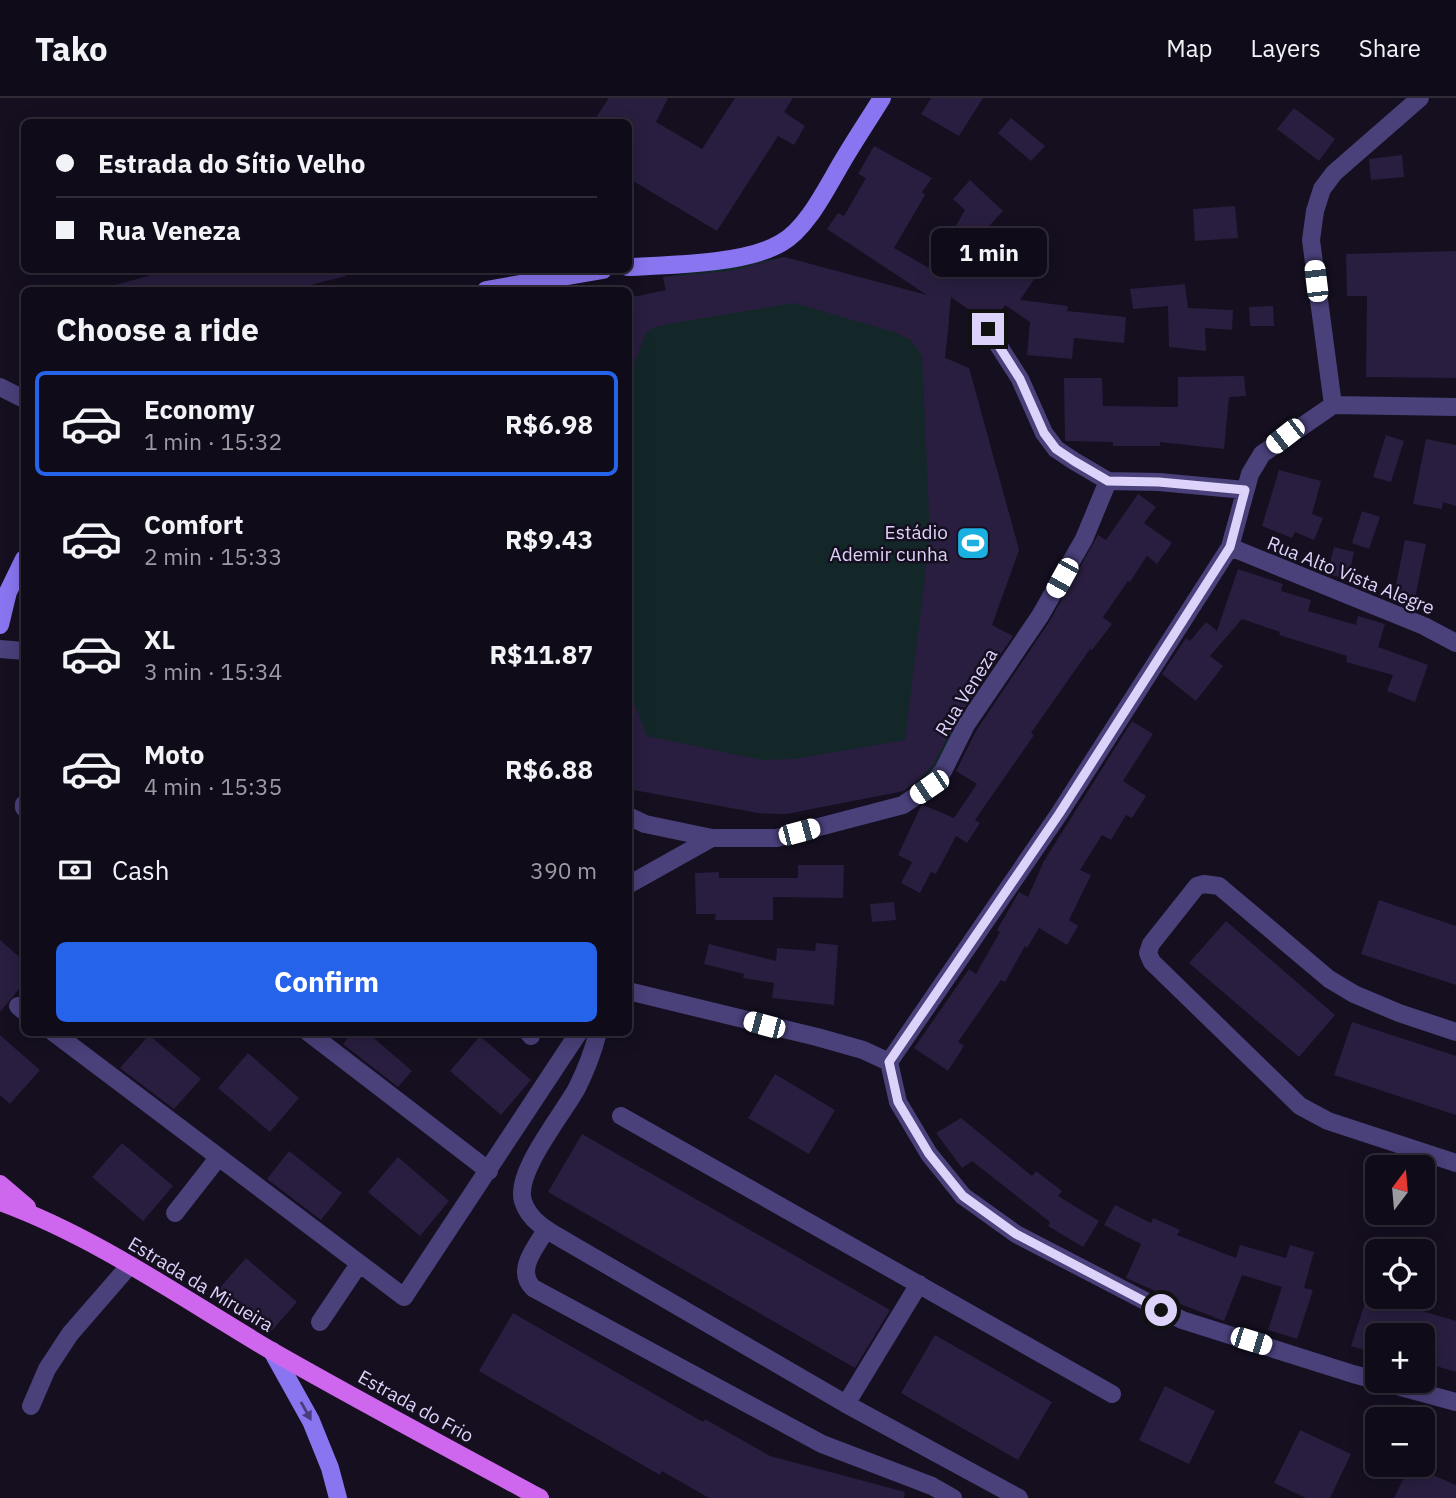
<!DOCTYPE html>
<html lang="en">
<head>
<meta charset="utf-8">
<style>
  :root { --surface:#100b18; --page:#1e1925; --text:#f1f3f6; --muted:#9c9ba2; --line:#302b37; --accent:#2563eb }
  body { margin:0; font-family:"IBM Plex Sans",sans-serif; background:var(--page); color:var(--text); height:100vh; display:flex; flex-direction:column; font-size:26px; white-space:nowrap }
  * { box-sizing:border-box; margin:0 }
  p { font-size:23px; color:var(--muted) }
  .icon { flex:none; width:38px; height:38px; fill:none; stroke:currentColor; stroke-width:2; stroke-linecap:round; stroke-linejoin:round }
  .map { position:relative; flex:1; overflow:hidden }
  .drawer { position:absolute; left:21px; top:189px; width:611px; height:749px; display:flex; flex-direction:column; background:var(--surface); border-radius:10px; box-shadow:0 4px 18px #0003,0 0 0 2px var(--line) }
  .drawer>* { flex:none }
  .hud { position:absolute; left:21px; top:21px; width:611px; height:154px; border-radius:10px; box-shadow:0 4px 18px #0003,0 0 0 2px var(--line); display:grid; align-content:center; height:154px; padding:0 35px; background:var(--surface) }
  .needle { width:46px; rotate:16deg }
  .controls { position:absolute; left:1365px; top:1057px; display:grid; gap:14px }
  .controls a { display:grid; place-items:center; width:70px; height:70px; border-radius:10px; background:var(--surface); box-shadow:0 4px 18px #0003,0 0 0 2px var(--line); font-size:35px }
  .end { position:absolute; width:32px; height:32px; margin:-16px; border:9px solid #ddd3fa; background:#111; box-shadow:0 0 0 4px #111 }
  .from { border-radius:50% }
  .bubble { position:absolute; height:49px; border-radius:10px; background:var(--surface); box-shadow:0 4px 18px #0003,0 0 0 2px var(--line); font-size:23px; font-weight:800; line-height:49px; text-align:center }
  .car { position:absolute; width:21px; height:42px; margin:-21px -10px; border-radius:9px; box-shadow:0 0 5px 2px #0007; background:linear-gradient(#fff 24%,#345 0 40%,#fff 0 76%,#345 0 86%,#fff 0) }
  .hud b { display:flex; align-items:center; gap:24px; height:66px; font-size:26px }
  .hud b+b { border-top:2px solid var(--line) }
  .hud i { width:18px; height:18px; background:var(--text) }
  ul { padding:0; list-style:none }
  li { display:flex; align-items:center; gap:21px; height:105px; margin:0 14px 10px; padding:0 21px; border:4px solid transparent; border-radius:10px }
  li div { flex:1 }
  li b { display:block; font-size:26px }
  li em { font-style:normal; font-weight:800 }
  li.active { border-color:var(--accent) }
  li>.icon { width:63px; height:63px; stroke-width:1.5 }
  h2 { padding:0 35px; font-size:32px; line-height:84px }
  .pay { display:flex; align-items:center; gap:18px; height:77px; padding:0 35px; font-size:26px }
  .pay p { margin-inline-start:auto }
  .button { display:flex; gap:14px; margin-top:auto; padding:14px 35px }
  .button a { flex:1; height:80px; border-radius:10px; background:var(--accent); color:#fff; font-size:28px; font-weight:800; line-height:80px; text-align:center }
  header { display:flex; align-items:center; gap:42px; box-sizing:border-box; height:98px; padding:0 35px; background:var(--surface); border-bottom:2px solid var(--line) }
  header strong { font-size:33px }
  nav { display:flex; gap:38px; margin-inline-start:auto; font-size:24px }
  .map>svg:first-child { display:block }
  .green { fill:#132729 }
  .building { fill:#291e3f }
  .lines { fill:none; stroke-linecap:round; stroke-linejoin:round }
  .minor { stroke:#4a407a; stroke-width:18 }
  .secondary { stroke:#8975ef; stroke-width:18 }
  .primary { stroke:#ce67ee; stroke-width:18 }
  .oneway { fill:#493d7d }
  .route { stroke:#ddd3fa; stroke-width:9 }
  .labels { text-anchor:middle; stroke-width:5; stroke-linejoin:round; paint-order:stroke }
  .poi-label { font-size:19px; fill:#ddd3fa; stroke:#150f20; text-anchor:end }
  .street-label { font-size:19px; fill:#ddd3fa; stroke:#150f20 }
</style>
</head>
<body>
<header>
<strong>Tako</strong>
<nav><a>Map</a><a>Layers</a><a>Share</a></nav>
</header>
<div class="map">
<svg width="1456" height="1400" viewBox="0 0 1456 1400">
  <rect width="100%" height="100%" fill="#150f20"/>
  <path class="green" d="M784,159L900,190L899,201L932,211L949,223L945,260L969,270L1019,452L939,670L901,693L786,716L758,715L628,689V200L666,193L663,179Z"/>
  <path class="building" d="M609,0H668L656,24L702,51L735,0H793L784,14L805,28L794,47L778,38L717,133L628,80V24H593Z
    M931,0H983L959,38L921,16Z
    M1294,10L1335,41L1319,63L1277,31Z
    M1011,20L1045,48L1031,63L998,35Z
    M874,48L932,80L922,94L925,97L894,150L931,171L965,112L953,101L970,82L1003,113L989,128L1023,148L1022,151L1044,167L1020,202L1068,208L1067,213L1126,219L1124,245L1074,240L1072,261L1027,257L1030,224L1005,207L995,222L988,220L982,221L951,199L945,260L969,270L1019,452L992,527L1013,538L957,621L933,667L921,680L904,693L786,716L758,715L628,691L629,592L647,638L762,662L794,661L905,642L930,437L922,258L911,242L894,234L794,205L668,226L653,230L646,235L630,278L628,277V200L666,192L663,179L730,173L784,159L927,197L827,131L838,115L844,118L866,80L858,76Z
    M1402,57L1404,79L1371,82L1369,61Z
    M1235,108L1238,140L1195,143L1193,111Z
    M1456,153V280L1366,279L1367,198H1347L1346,156Z
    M170,172H345L346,178L291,192H116L115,187Z
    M1185,186L1188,210L1233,212L1232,232L1205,230L1206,253L1169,249L1168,208L1133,211L1130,191Z
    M1273,208L1274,228H1250L1249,209Z
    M1244,278L1246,298L1229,299L1224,351L1160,344V348H1113V344L1065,343L1064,280H1102L1103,308L1178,309V279Z
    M1386,337L1404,343L1391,384L1373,379Z
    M1426,341L1456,347V408L1443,404L1442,411L1413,406Z
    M1279,372L1321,383L1312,416L1323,420L1314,442L1295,434L1292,440L1262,428Z
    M1138,396L1156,409L1144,425L1172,445L1157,466L1147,458L1130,484L1128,483L1103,519L1112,526L1092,552L1090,551L1031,635L1034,637L975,722L980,725L967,745L956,738L936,776L931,774L920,795L901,785L912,764L898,757L921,708L923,707L954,720L977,686L956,673L976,633L1049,524L1098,437L1106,442Z
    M1362,413L1380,419L1369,451L1352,445Z
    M1405,442L1426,446L1414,505L1393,501Z
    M1334,449L1354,454L1348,481L1327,476Z
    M1238,471L1283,486L1281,493L1311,502L1308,513L1356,527L1358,518L1385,526L1378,549L1428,567L1415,604L1387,593L1393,577L1346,564L1347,558L1279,537L1280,534L1242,521L1210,558L1223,568L1196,603L1162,576L1186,540L1190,543L1206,524L1217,533Z
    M1132,623L1153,636L1123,683L1146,698L1132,720L1126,717L1111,742L1102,737L1080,772L1091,777L1069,822L1078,828L1067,847L1039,830L1027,850L1025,848L1005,884L1001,882L958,944L964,948L948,973L914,950L969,871L976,876L1000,834L997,832L1019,794L1028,799L1044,763Z
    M798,767H844L843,800L773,799V822H715L716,816H696L695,775L719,774V780H798Z
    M1379,802L1456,828V887L1361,856Z
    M894,804L896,822L872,824L870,806Z
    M1226,823L1335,917L1299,959L1189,865Z
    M0,842L24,863V885L0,914Z
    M816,845L838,847L834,907L772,900L774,885L743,880L744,876L704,866L709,846L776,863L777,850L815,853Z
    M1352,924L1456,958V1017L1334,977Z
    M353,934H367L412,973L398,989L343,946Z
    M0,937L40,972L10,1006L0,997Z
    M149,937L201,981L174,1011L120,970Z
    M480,938L531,982L501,1017L450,973Z
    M248,955L299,1000L270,1034L218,990Z
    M775,976L835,1012L809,1056L748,1020Z
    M961,1020L1032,1078L1036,1073L1062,1093L1058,1098L1099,1123L1083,1149L1048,1128L1050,1124L972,1063L962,1070L936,1035Z
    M582,1036L890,1212L855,1270L548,1094Z
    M122,1045L173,1088L143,1123L92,1079Z
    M289,1053L342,1095L321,1122L267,1081Z
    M398,1059L449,1103L420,1138L368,1094Z
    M1115,1107L1151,1125L1153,1120L1180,1132L1177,1137L1236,1160L1240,1147L1286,1160L1290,1147L1314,1154L1304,1190L1313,1192L1297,1241L1268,1232L1282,1189L1242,1177L1224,1223L1170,1202L1171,1200L1126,1180L1141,1146L1104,1127Z
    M246,1160L297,1204L268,1237L216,1194Z
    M1367,1199H1396L1395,1205L1456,1223V1274L1423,1264V1237H1377V1256L1351,1248Z
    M513,1215L703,1324L705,1321L770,1358L905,1394L904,1400H709L662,1373L660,1377L479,1273Z
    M935,1237L1052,1304L1018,1362L901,1295Z
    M1165,1288L1215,1313L1189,1366L1139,1342Z
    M1300,1332L1351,1356L1330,1400H1306L1274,1385Z
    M1410,1367L1456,1387V1400H1394Z"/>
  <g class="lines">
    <path class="minor" d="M988,231L1020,281L1044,335L1056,351L1074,363L1108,383L1159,384L1245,392
      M0,289L24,301
      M1333,307L1311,142L1315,113L1322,91L1334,75L1420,0
      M1333,307L1456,309
      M1230,449L1424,528L1456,545
      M0,551L24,553
      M24,706V710
      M628,718L645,726L712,740
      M628,787L712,740H777L903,707L929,689L943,673L966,627L1040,518L1084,441L1108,383
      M628,893L817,939L863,952L889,964L898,1004L929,1056L963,1098L1016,1136L1182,1222L1353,1276L1456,1304
      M18,908L24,913
      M53,934L404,1199L579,934
      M308,934L489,1073
      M528,934L531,938
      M598,934C593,954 586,972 577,990C563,1016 514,1075 523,1103C529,1124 552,1135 569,1145L846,1306L1019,1400
      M1456,934L1399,915L1354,896L1329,881L1219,788L1204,786L1197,788L1151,846L1148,855L1152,864L1300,1008L1328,1023L1456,1065
      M889,964L1059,716L1230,449L1250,376L1262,356L1333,307
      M621,1018L1112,1296
      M175,1115L218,1060
      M546,1132C536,1149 515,1172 533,1190L822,1346L932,1388L953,1400
      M320,1224L359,1166
      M846,1306L919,1186
      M31,1308L47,1271L70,1236L129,1168"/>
    <path class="secondary" d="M628,169C670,167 746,166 781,145C807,131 827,89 842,64C855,42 869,21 882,0
      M486,192L603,172
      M0,527L8,494L24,461
      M272,1253L311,1323L330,1370L338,1400"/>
    <path class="primary" d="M0,1086L27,1109
      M0,1104C96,1139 182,1200 270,1252C359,1303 450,1351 540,1400"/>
  </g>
  <defs><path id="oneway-solid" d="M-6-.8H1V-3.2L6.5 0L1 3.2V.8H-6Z" transform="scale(1.75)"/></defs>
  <use class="oneway" href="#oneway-solid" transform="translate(306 1313) rotate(61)"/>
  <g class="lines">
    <path class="route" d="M988,231L1020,281L1044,335L1056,351L1074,363L1108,383L1159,384L1245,392L1230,449L1059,716L889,964L898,1004L929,1056L963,1098L1016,1136L1161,1212"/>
  </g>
  <defs>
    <g id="stadium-square" transform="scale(1.75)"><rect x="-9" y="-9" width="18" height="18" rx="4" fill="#1ab0e0" stroke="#150f20"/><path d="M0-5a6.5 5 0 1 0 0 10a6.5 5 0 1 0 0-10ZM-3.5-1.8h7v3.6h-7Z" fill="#fff"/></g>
  </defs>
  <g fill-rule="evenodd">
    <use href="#stadium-square" x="973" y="445"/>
  </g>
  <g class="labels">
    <g class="poi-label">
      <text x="948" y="441">Estádio<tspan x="948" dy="22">Ademir cunha</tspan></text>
    </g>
    <g class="street-label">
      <text transform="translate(1351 477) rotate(22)" y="7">Rua Alto Vista Alegre</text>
      <text transform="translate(966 594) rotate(-58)" y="7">Rua Veneza</text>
      <text transform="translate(201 1186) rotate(31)" y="7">Estrada da Mirueira</text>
      <text transform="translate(416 1308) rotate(29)" y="7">Estrada do Frio</text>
    </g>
  </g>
</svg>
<div class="controls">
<a><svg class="needle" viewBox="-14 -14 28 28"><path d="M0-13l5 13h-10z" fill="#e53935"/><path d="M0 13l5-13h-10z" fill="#9c9ba2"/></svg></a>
<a><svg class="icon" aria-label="locate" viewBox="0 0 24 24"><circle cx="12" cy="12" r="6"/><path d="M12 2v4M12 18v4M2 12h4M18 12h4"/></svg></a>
<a>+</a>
<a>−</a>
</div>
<i class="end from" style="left:1161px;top:1212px"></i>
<i class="end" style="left:988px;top:231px"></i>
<div class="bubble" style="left:931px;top:130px;width:116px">1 min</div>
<i class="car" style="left:1316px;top:183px;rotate:353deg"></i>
<i class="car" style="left:1285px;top:338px;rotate:232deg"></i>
<i class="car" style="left:1062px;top:480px;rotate:209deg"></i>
<i class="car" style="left:929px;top:689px;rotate:236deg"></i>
<i class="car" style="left:799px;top:734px;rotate:75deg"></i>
<i class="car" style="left:764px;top:927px;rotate:285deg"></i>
<i class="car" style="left:1251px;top:1243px;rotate:107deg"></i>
<div class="hud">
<b><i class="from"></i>Estrada do Sítio Velho</b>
<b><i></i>Rua Veneza</b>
</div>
<section class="drawer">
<h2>Choose a ride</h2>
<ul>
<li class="active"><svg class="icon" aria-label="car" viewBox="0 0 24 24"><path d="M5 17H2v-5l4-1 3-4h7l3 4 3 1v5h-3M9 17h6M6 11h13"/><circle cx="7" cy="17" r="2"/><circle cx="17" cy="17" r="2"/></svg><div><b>Economy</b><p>1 min · 15:32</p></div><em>R$6.98</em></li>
<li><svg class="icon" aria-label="car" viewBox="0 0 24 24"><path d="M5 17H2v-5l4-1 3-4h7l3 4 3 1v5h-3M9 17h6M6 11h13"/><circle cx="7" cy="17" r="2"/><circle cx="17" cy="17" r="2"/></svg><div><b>Comfort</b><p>2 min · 15:33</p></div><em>R$9.43</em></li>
<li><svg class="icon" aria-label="car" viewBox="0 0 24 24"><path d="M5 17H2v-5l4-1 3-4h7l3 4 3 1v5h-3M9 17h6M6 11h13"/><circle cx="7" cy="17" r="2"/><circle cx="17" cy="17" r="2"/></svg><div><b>XL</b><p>3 min · 15:34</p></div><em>R$11.87</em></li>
<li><svg class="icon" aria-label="car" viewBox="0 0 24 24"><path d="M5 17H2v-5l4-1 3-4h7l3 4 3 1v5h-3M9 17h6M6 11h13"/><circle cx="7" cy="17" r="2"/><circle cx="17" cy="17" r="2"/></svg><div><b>Moto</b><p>4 min · 15:35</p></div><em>R$6.88</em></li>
</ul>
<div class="pay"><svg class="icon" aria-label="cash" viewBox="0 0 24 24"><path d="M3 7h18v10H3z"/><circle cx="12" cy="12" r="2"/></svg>Cash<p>390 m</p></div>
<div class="button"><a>Confirm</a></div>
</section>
</div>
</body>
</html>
